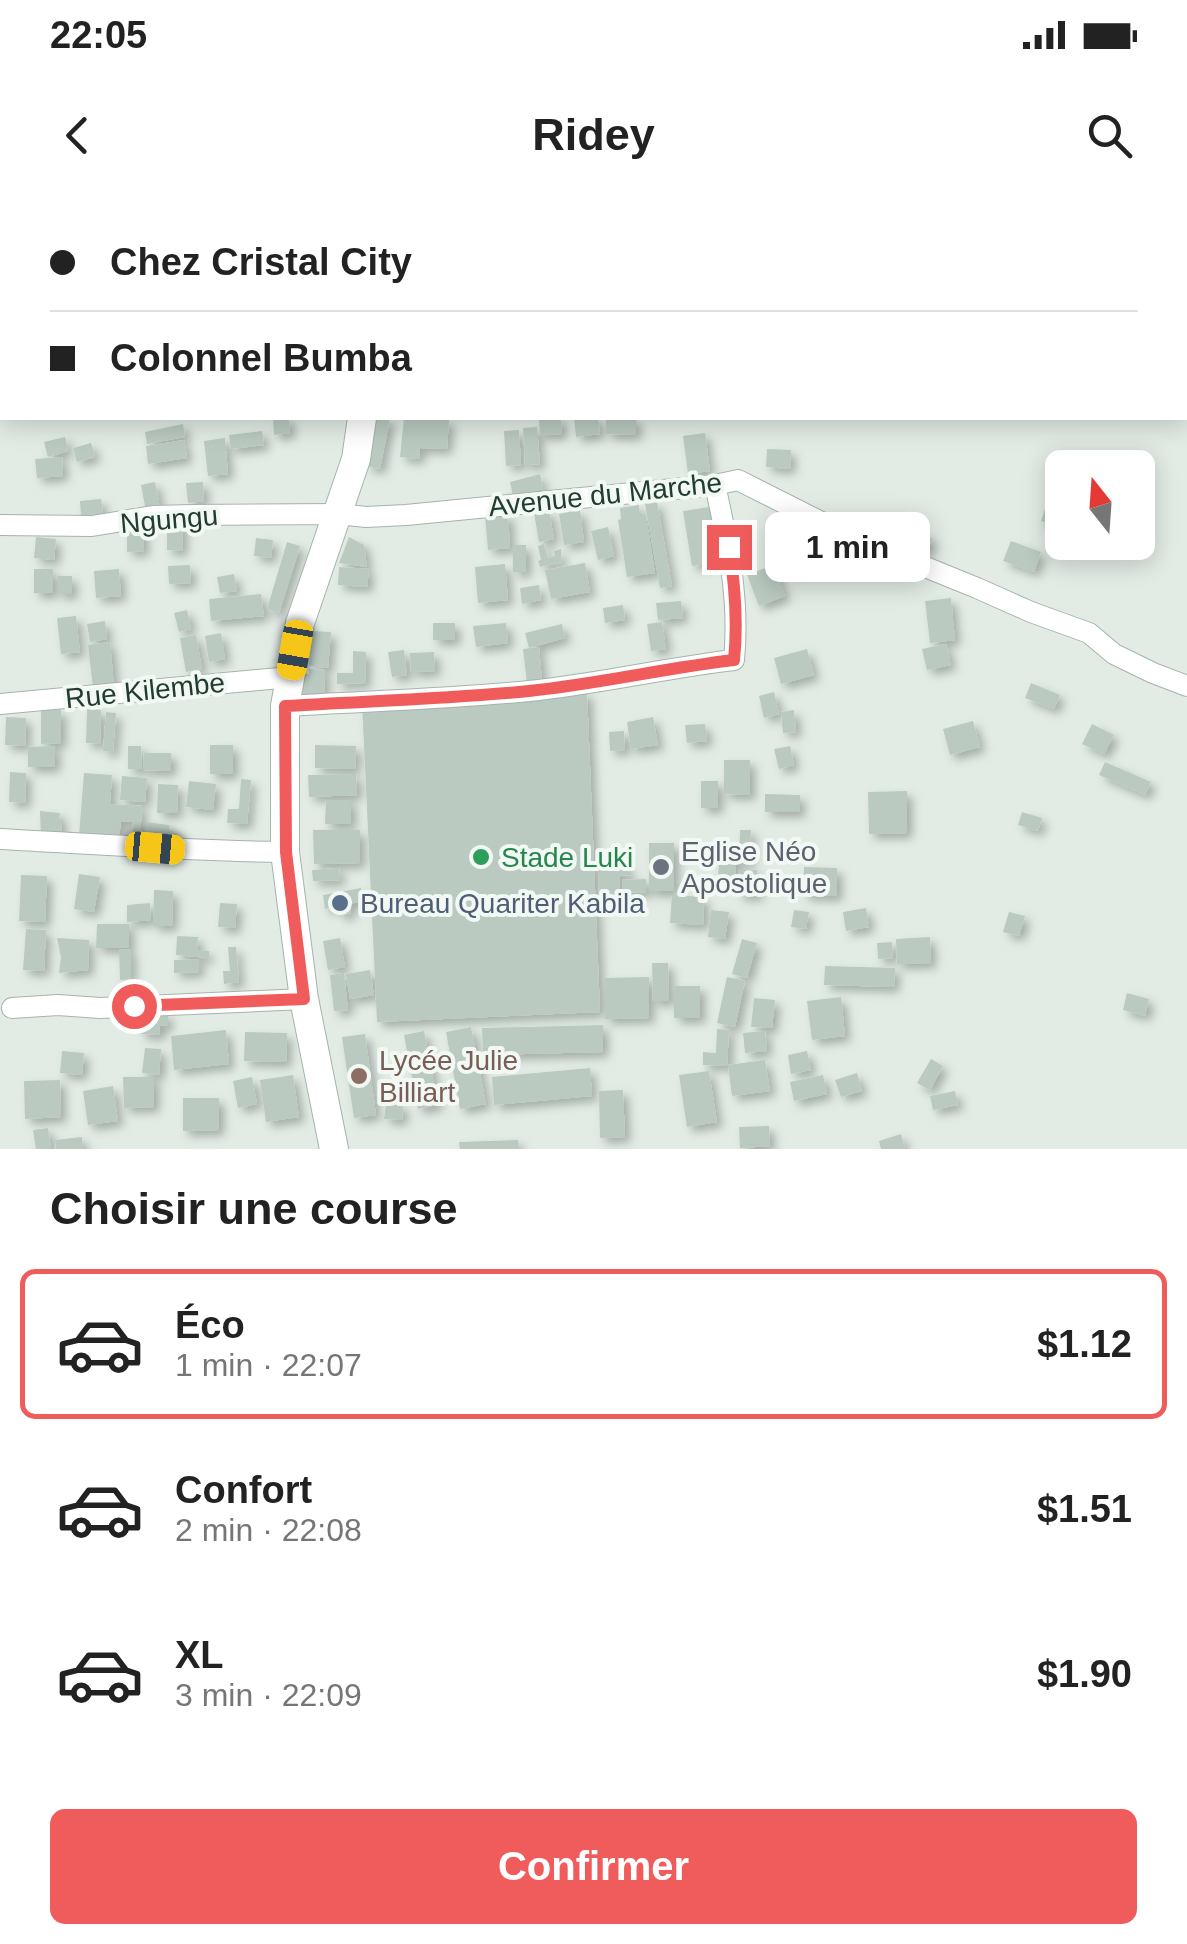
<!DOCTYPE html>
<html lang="fr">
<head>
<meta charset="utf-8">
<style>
  :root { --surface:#fff; --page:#f2f2f2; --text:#222; --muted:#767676; --line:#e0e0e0; --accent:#f05c5c }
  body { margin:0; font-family:Arial,sans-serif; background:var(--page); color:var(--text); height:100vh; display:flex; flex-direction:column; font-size:38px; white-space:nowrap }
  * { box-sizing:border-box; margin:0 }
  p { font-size:32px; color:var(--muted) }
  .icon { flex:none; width:55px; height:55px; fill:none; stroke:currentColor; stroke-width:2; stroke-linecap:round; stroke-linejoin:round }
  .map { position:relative; height:949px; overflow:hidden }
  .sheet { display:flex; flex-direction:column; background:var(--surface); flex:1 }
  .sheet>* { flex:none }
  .hud { position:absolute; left:0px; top:0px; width:1188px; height:220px; box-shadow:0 5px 25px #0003; display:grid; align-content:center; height:220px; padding:0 50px; background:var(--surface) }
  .needle { width:65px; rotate:343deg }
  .tools { position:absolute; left:1045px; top:250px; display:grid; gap:20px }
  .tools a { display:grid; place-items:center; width:110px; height:110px; border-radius:15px; background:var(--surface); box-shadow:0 5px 25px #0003; font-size:50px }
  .end { position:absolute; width:45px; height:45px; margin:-22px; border:12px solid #f05c5c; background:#fff; box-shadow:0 0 0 5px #fff }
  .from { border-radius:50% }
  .bubble { position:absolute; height:70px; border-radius:15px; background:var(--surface); box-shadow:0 5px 25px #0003; font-size:32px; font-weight:600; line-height:70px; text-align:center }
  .car { position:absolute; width:30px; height:60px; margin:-30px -15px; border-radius:12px; box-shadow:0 0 8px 2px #0007; background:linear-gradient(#f5c518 24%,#345 0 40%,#f5c518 0 76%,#345 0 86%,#f5c518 0) }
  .hud b { display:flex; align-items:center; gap:35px; height:95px; font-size:38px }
  .hud b+b { border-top:2px solid var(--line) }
  .hud i { width:25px; height:25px; background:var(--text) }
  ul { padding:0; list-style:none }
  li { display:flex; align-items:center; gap:30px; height:150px; margin:0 20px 15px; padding:0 30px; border:5px solid transparent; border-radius:15px }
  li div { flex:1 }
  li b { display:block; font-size:38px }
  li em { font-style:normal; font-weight:600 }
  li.selected { border-color:var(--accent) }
  li>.icon { width:90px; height:90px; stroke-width:1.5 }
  h2 { padding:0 50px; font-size:45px; line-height:120px }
  .primary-button { display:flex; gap:20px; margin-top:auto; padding:20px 50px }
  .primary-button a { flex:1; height:115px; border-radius:15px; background:var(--accent); color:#fff; font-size:40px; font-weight:600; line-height:115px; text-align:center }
  .status { display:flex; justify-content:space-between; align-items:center; height:70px; padding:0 50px; background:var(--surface); direction:ltr }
  .status svg { height:28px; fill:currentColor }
  header { display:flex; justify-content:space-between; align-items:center; height:130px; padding:0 50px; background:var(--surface); font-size:45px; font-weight:600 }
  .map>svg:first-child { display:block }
  .building { fill:#bacac0; filter:url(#shadow) }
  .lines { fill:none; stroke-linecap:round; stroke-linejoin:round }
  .minor-casing { stroke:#a5b4ab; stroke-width:22 }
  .tertiary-casing { stroke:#a5b4ab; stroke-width:30 }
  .minor { stroke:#fff; stroke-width:20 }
  .tertiary { stroke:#fff; stroke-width:28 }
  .route { stroke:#f05c5c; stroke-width:12 }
  .leisure-dot { fill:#2e9e5b; stroke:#f2f8f4; stroke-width:4 }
  .worship-dot { fill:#6b7280; stroke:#f2f8f4; stroke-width:4 }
  .service-dot { fill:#5c6f8a; stroke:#f2f8f4; stroke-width:4 }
  .education-dot { fill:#8d6e63; stroke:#f2f8f4; stroke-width:4 }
  .labels { text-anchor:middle; stroke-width:8; stroke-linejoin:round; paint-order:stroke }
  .street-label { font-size:28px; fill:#223d2f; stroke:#f2f8f4 }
  .worship-label { font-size:28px; fill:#5b616d; stroke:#f2f8f4; text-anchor:start }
  .leisure-label { font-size:28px; fill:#27864d; stroke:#f2f8f4; text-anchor:start }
  .service-label { font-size:28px; fill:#4e5e75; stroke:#f2f8f4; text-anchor:start }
  .education-label { font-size:28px; fill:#785e54; stroke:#f2f8f4; text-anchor:start }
</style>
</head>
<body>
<div class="status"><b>22:05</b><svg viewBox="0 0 49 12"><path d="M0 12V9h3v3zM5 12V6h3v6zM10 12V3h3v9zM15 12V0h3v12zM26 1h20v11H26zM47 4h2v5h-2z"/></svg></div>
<header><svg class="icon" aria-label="back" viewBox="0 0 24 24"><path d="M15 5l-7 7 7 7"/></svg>Ridey<svg class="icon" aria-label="search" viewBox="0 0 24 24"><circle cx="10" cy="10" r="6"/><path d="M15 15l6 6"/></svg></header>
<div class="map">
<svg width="1187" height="949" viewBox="0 0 1187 949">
  <defs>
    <filter id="shadow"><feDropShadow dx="5.5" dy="5.5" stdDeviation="5" flood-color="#0004"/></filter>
  </defs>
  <rect width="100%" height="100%" fill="#e2ece5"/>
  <path class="building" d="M273,218H289L290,233L274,235Z
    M376,218H390L380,269L366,266Z
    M404,218L449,220L447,249L420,248L419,259L400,257Z
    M539,218H561L562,234L540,235Z
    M574,218H598L600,234L576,237Z
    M606,218H636V235L606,234Z
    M183,224L185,237L147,244L145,232Z
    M537,227L540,264L525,265L523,228Z
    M519,230L521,265L506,266L504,231Z
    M262,231L264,245L231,249L229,235Z
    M705,233L710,271L688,274L683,236Z
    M65,237L68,251L48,257L44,242Z
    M225,238L228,274L208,276L204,241Z
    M184,240L187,258L148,264L146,246Z
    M91,243L95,257L77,262L73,248Z
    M767,249L791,250L790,269L766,267Z
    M62,257L63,276L37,278L35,259Z
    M540,274L543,289L513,296L510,282Z
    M155,282L160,308L146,311L141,285Z
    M203,282L204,301L188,303L186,283Z
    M101,299L103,313L81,316L80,301Z
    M657,302L672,386L660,388L645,304Z
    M639,305L640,316H646L655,373L627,377L618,320L621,319L620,308Z
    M716,306L725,361L692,366L683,311Z
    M1046,306L1062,311V328L1041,321Z
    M549,310L554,339L539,342L534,313Z
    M580,310L584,342L564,345L559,314Z
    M508,314L510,348L488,350L485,316Z
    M167,322H183L182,351L167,350Z
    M143,327L144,351L127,352V328Z
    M608,327L614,356L598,360L591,331Z
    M910,330L932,338L927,353L905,345Z
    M36,337L56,339L54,360L34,358Z
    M349,337L364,345L367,367L339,363Z
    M256,338L273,340L271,358L254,356Z
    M1011,341L1041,352L1034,372L1003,361Z
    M287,342L300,346L279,413L267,409Z
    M544,344L548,358L555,356L554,351L561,349V362L540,367L538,361L541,360L538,346Z
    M513,345H526V372H513Z
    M585,363L590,392L551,399L545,370Z
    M505,364L508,400L478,403L475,367Z
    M190,365L191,383L169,384L168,366Z
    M773,365L785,396L759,406L747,375Z
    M339,367L369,369L367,387L338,385Z
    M34,369H53V393H34Z
    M119,369L121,396L96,398L94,371Z
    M234,374L237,391L220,393L217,377Z
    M58,376H72V394H58Z
    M539,385L541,400L522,404L520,388Z
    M261,394L264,416L211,421L209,399Z
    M951,398L955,440L930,443L925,401Z
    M681,401L683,418L658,420L656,403Z
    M623,405L625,420L605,423L603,408Z
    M187,410L191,429L179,432L174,413Z
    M76,416L80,452L61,454L57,418Z
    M105,421L107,439L90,442L87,424Z
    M662,422L666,449L651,451L647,424Z
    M433,423H455V440H433Z
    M506,423L508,443L476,447L473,426Z
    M562,424L565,438L529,448L525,433Z
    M312,431L331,432L328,468L309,466Z
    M221,433L225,459L209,462L205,436Z
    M196,435L202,469L186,472L180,438Z
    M110,442L114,486L93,488L88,445Z
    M946,444L951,465L927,470L922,449Z
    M539,447L542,481L527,483L523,449Z
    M807,449L814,475L781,484L774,458Z
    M404,450L407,475L392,477L388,452Z
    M353,451L366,452L365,483L337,484V473H353Z
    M434,452L435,471L411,472L410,453Z
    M309,469L325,470L324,496L302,495L303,474H309Z
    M1031,483L1060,495L1054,509L1025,498Z
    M587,492L600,812L377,822L362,502Z
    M774,492L779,514L764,518L759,496Z
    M87,509L101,510L100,544L86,543Z
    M41,510H61V543L41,544Z
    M794,510L796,532L783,533L781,512Z
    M106,512L116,513L113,552L103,551Z
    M6,517L26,518L25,546L5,545Z
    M653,517L658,545L631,549L627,522Z
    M973,521L980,547L950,555L943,529Z
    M705,524L707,541L687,543L685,525Z
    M1092,524L1114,535L1104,554L1082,544Z
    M624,531L625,550L610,551L609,532Z
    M210,545H233V574H210Z
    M315,545L356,546L355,569L315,568Z
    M55,546V567H28V547Z
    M128,546H141L142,569H128Z
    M790,546L794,565L779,569L774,549Z
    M144,553H171V571L143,570Z
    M724,560H750V595L724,594Z
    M1105,562L1151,582L1145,595L1099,575Z
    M10,572L26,573L25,603L9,602Z
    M84,573L112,575L110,604L142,606L140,639L132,638L133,622L121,621L119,638L79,635Z
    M356,574L357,595L309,597L308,575Z
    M122,576L147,578L145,602L120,600Z
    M241,579L251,580L247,624L227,623L228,609H239Z
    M189,581L216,584L213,610L186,607Z
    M701,581H718V608H701Z
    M158,584L178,585L177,613H157Z
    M907,591V633L869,634L868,592Z
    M765,594L800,595V612H765Z
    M326,600H351V624H325Z
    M40,611L60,613L59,619H62L61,638L41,637Z
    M1022,612L1042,618L1038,631L1018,625Z
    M146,622L169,625V632L177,633L176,643L146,642L147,631H160L146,629Z
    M313,630H360V663L314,664Z
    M740,630H751L749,663H739Z
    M649,643H674V691H649Z
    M720,648L737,649L735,679L718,678Z
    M620,662H625V670H631V675L619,676L620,697L599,698L598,668L620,667Z
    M804,667L837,668V696L803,695Z
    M339,668L340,680L313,681L312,670Z
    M738,670H757L758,695L739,696Z
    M79,674L100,677L94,712L74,709Z
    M21,675L47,676L45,722L19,721Z
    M646,679V692L622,693V680Z
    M361,688L363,701L349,704L351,713L340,716L338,707L342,705L325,709L323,695Z
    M154,690L173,691L172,726H153Z
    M672,695L704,697L703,725L670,723Z
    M150,703L151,720L127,722V705Z
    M220,703L237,704L235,728L218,727Z
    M866,708L869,727L846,731L843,712Z
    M711,710L729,712L725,739L708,737Z
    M794,710L809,712L806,729L791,727Z
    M1009,712L1025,716L1019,736L1003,732Z
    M97,724H129V748H96Z
    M26,729L46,730L44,771L23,770Z
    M177,736L198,737L197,750L209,751V758L176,755Z
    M930,737L931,763L897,764L896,739Z
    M57,738L89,740L88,770L59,773L61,757Z
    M340,738L345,767L328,770L323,741Z
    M742,739L757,743L747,778L732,774Z
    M892,742L893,758L878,759L877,743Z
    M228,747H236L239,782L224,784L223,771H230Z
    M119,749L131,750V779L120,780Z
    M199,759V772L174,773V760Z
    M652,763H668L669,801H653Z
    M825,766L895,768L894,787L824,785Z
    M370,770L374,795L350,799L346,774Z
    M344,773L348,810L334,811L330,775Z
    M649,777V818L605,819V778Z
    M727,777L745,781L735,827L717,823Z
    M674,786H700V818H674Z
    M1127,793L1149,799L1145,816L1123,810Z
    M841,797L845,836L812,840L807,801Z
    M754,798L775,800L772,828L751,827Z
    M138,814H168V826L160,825V835L141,834V826H138Z
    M603,825V852L483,855L482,828Z
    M471,827L486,904L460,909L446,832Z
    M717,829L729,830L727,866L703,865V852L716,853Z
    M226,830L229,864L174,870L171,836Z
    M424,831L438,905L418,909L404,835Z
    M765,831L767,851L745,853L743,833Z
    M245,832L287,833L286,862L244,861Z
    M365,834L376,915L354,918L342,837Z
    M145,848L161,849L159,875L142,873Z
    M62,851L84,853L82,875L60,873Z
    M807,851L811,870L791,874L788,855Z
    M931,859L943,866L930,890L917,883Z
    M765,860L770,891L732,896L728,865Z
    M590,868L592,896L494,905L492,877Z
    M709,871L717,922L687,927L679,875Z
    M857,873L862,891L841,897L835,880Z
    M293,875L299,917L266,922L260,880Z
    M823,875L827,894L794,901L790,882Z
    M123,877H154V907L124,908Z
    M252,877L257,904L238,908L233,881Z
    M60,880L61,917L25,919L24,881Z
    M113,886L118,921L88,925L83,891Z
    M623,890L625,937L600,938L599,891Z
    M955,891L958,905L933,910L930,896Z
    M183,898H219V930L183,931Z
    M386,903L403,905L402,920L384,919Z
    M769,926L770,946L740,948L739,927Z
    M48,928L51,949H36L33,930Z
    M901,934L905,949H881L879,941Z
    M82,937L83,949H56L55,940Z
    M518,940V949H460L459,942Z"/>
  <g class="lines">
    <g class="minor-casing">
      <path id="minor" d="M6,2L20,0
        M905,2L906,0
        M0,158H2
        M0,325L92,326L153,316L193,315L338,314L366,317L406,315L715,285L738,280L849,336L977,388L1031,412L1089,433L1114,454L1153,473L1187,486
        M0,504L290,477
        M285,506C366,501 448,499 529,491C598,484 665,468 734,460C740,400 728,343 715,285
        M0,639C95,644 190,651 285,652
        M12,808L58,805L100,808L304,799"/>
    </g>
    <g class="tertiary-casing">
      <path id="tertiary" d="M376,2V0
        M334,949L304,799L285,652V506L300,423L356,259L362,218"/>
    </g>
    <use href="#minor" class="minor"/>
    <use href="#tertiary" class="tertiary"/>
  </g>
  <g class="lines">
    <path class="route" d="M134,806L304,799L286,652L285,506C366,501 448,499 529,491C598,484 665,468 734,460C738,422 735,385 729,347"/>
  </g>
  <circle class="leisure-dot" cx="481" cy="657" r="10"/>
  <circle class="worship-dot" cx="661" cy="667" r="10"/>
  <circle class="service-dot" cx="340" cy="703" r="10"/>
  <circle class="education-dot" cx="359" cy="876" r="10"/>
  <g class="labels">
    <g class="street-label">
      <text transform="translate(605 294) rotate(-6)" y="10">Avenue du Marche</text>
      <text transform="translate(169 319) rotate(-5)" y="10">Ngungu</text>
      <text transform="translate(145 490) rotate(-6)" y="10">Rue Kilembe</text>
    </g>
    <g class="worship-label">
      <text x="681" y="661">Eglise Néo<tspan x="681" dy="32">Apostolique</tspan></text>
    </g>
    <g class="leisure-label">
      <text x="501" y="667">Stade Luki</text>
    </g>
    <g class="service-label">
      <text x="360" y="713">Bureau Quariter Kabila</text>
    </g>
    <g class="education-label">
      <text x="379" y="870">Lycée Julie<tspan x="379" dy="32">Billiart</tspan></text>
    </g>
  </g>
</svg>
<div class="tools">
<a><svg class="needle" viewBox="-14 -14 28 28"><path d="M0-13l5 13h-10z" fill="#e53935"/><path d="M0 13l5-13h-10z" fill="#767676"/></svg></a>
</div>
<i class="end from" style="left:134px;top:806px"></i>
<i class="end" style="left:729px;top:347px"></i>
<div class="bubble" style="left:765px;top:312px;width:165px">1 min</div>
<i class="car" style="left:295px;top:450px;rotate:190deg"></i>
<i class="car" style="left:155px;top:648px;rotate:95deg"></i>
<div class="hud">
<b><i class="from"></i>Chez Cristal City</b>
<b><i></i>Colonnel Bumba</b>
</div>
</div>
<section class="sheet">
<h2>Choisir une course</h2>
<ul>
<li class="selected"><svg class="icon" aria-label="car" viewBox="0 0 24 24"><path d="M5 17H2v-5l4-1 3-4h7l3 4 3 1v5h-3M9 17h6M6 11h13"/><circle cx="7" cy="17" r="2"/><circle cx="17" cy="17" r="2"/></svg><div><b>Éco</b><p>1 min · 22:07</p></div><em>$1.12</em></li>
<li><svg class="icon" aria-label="car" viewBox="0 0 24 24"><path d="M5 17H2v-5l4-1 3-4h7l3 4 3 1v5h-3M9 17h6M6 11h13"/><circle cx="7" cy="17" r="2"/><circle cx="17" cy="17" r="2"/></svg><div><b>Confort</b><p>2 min · 22:08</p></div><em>$1.51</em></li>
<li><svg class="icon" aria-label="car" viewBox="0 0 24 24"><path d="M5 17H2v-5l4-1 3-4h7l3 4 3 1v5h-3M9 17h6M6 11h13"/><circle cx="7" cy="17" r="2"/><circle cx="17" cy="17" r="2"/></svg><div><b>XL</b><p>3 min · 22:09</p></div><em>$1.90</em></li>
</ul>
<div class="primary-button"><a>Confirmer</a></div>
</section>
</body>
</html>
